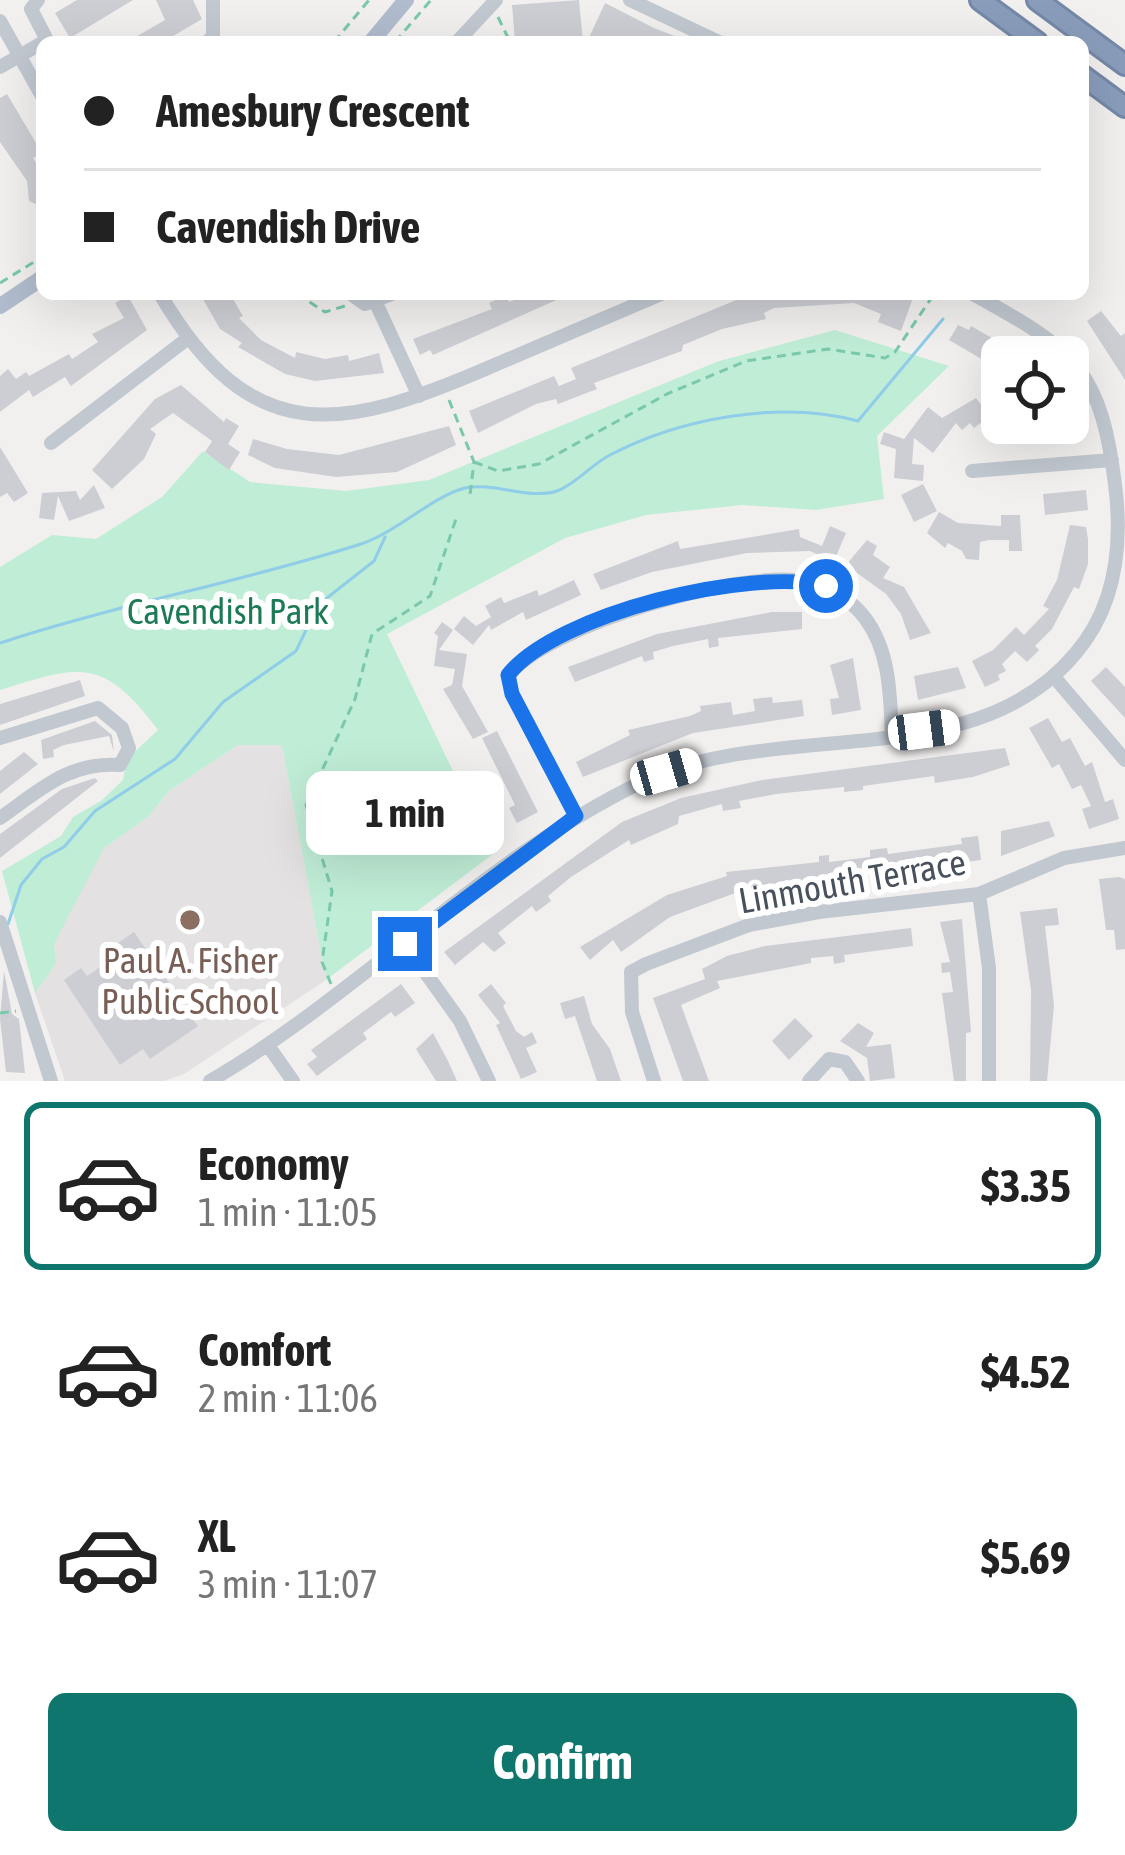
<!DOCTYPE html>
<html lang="en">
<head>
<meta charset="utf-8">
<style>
  :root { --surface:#fff; --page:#f2f2f2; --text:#222; --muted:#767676; --line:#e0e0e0; --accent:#0f766e }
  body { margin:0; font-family:"Asap Condensed",sans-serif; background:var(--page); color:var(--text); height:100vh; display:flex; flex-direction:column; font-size:45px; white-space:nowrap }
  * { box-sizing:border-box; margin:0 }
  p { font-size:39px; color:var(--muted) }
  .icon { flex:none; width:66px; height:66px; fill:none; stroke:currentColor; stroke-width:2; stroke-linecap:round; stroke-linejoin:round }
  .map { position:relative; height:1081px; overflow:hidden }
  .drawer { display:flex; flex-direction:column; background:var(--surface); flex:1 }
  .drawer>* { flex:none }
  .banner { position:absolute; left:36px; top:36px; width:1053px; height:264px; border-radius:18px; box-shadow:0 12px 48px #0002; display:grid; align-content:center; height:264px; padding:0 48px; background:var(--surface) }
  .fabs { position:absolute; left:981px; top:336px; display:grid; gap:24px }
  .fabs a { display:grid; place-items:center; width:108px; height:108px; border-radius:18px; background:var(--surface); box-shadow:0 12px 48px #0002; font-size:60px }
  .end { position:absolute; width:54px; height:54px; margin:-27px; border:15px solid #1a73e8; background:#fff; box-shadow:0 0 0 6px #fff }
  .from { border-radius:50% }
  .bubble { position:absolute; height:84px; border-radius:18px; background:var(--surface); box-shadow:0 12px 48px #0002; font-size:39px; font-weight:700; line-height:84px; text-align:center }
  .car { position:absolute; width:36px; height:72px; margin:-36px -18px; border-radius:15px; box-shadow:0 0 9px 3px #0007; background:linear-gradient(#fff 24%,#345 0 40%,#fff 0 76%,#345 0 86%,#fff 0) }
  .banner b { display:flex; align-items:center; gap:42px; height:114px; font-size:45px }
  .banner b+b { border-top:3px solid var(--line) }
  .banner i { width:30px; height:30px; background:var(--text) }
  ul { padding:21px 0 0; list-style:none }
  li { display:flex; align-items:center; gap:36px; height:168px; margin:0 24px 18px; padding:0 24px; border:6px solid transparent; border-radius:18px }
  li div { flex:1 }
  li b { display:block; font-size:45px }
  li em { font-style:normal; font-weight:700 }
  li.selected { border-color:var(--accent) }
  li>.icon { width:108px; height:108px; stroke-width:1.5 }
  .button { display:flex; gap:24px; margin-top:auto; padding:24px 48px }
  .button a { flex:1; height:138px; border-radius:18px; background:var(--accent); color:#fff; font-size:48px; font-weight:700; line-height:138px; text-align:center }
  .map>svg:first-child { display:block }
  .education { fill:#e3e1e1 }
  .green { fill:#c0edd6 }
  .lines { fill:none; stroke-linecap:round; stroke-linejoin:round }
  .stream { stroke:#8fcde8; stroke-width:3 }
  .building { fill:#ccced4 }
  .highway-casing { stroke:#7588a7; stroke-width:24 }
  .path { stroke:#7ac9aa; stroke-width:3; stroke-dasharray:9 6; stroke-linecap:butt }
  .minor { stroke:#c1c8d0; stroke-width:14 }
  .major { stroke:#b0bccd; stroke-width:16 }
  .highway { stroke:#899dbb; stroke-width:18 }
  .route { stroke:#1a73e8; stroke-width:15 }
  .education-dot { fill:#8d6e63; stroke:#fff; stroke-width:4.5 }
  .labels { text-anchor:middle; stroke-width:12; stroke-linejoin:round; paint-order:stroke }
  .park-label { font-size:36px; fill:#1c7a54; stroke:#fff }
  .street-label { font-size:36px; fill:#48515c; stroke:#fff }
  .education-label { font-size:36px; fill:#785e54; stroke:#fff }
</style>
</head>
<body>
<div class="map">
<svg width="1125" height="1081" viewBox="0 0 1125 1081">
  <rect width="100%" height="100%" fill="#f2f0ef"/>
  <path class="education" d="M238,745H282L326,980L184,1074L164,1081H65L35,993L56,964L53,944L104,848L148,817L169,791Z"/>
  <path class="green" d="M835,330L949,366L877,436L884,499L816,510L743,505L646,515L565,538L387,634L493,854L326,980L282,745H238L169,791L148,817L104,848L54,944L56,964L35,993L2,871L61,836L73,817L102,800L123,780L127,759L158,730C103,656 80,665 0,690V567L52,535L96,539L162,497L203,451L250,482L346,491L429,480L719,361Z"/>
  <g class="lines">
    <path class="stream" d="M0,643C119,604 242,582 361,544C397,532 433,496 465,488C493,482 530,500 557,491C576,484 592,464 610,455C681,418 780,400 858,421L943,319
      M8,924L21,885L42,859L64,847L95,811L175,759L223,702L296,651L318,605L374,561L385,537"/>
  </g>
  <path class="building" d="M77,0H133L70,38L55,13Z
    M156,0H193L202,19L163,42H127L165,20Z
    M579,0L583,42H515L512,5Z
    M605,3L654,28L690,42H587Z
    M7,94L42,153L33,158L42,173V207L29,201L27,181L0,142V98Z
    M200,294H230L243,316L239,318L261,340L295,358L296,352L325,359L348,355L349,361L379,353L384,373L315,381L285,374L238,347L242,343L220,329Z
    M530,294H570L433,355L430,350L420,355L413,339L492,309L489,303L506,295L509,302Z
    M751,294L913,298L901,331L878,322L881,314L854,303L774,308L764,313L766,319L722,329L683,345L682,351L594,383L597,389L558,404L556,399L536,404L478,433L469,411L554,376L559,386L576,379L571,368Z
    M128,296L147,330L71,386L65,377L33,397L29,390L0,412V376L8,369L16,379L26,372L29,376L69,354L72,359L98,342L92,334L124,318L115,303Z
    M1101,311L1121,336L1125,333V380L1087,321Z
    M958,325L969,330L971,326L1025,357H1002V371L949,340Z
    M181,385L224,422L226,418L239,426L228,444L240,452L229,470L205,452L212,441L173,413L150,429L156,434L144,459L112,489L92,470L155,399Z
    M976,398L990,416L974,428L970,423L962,430L956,423L933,453L914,438L912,464L924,465L923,481L894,478L896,449L880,444L884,432L904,439L928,407L942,418Z
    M449,426L456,445L397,472L336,477L275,468L248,455L253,439L287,449L339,455Z
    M0,447L28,493L14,502L7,493L0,497Z
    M923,484L937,511L914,522L901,495Z
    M94,485L105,508L69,521L58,496L54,520L39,518L42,493L76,491L80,500Z
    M1086,490L1088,510L1045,515L1043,494Z
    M939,512L958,523L1001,526V515H1020L1022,551H1009V540H989L980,542L979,560L966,559L962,551L948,543L945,548L927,533Z
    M1070,525L1086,527L1088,539V564L1079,589L1074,587L1052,629L1035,646L1039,650L1027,662L1015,651L1002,664L1006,671L998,675L1000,680L985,687L972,661L993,650L1016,627L1024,635L1049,609L1043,606L1057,580Z
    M830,526L846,533L834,561L810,551L747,553L652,572L601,590L593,574L678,541L680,549L799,529L800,537L822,546Z
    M867,540L877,546L873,555L890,567L883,578L904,587L931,633L910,640L901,614L886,594L846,565Z
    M574,580L581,595L526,620L523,612L491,630L489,625L473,645L454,629L464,616L476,626L491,617L485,606L501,597L504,603L537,590L539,596Z
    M772,612H802V629L718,638L719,646L709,648L708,639L673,646L653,652L654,659L644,662L642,656L575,682L568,667L657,634Z
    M442,622L453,630L439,650L467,654L462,686L488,732L473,739L443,689L452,685L455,669L434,666L438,636L434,633Z
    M853,658L861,710L832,715L830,699L839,698L830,665Z
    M958,667L966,688L918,700L914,676Z
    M1106,667L1125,687V718L1091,681Z
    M80,680L85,696L0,725V704Z
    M772,697L773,703L802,700L804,716L693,733L583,777L576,762L630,735L628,730L690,716L701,711L700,706L731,702L733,715L755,711L753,699Z
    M1048,718L1062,742L1070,738L1085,766L1092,762L1105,802L1113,799L1119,819L1089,829L1082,809L1091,806L1081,785L1072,789L1059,764L1052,768L1029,728Z
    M95,721L112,735L114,752L109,736L64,745L53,750L54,757L43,759L41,740Z
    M497,731L538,812L517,823L509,808L515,805L482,738Z
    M1005,748L1010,765L973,777L935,783L934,776L863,786V790L844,792V787L776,794L739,801L741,808L723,811L722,804L679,816L678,824L631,845L629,840L571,877L548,896L551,901L536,912L532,906L498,933L506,943L494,952L483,942L455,965L444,952L622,822L681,798L762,780Z
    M24,752L38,764L0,794V771Z
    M95,778L98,781L0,858V834L62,789Z
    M1049,821L1055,836L1001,856V831Z
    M978,836L981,860L749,888L670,917L621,952L613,940L590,960L580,947L667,895L727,876L726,872L819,862V856L829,855V862L870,857V850L887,848L888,854L962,844L961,838Z
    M1119,877L1125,879V949L1116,950L1114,930H1106L1099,879Z
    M1057,908L1059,925L1045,926L1054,1005L1047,1081H1030L1031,990L1020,912Z
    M962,919L971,1032L966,1033V1081H954L942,993L953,992L950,972L942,973L941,963L950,962L940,922Z
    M911,928L913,946L844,955L845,962L834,964L833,956L811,958V963L717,981L720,988L681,1005L709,1081H683L653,998L705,979L702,969L727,956L765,946Z
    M134,932L169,983L165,986L198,1026L150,1059L143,1049L120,1065L64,980L81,968L87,976L124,951L118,943Z
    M4,971L12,1014L19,1019L25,1073L6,1072L0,1019Z
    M401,984L415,1003L395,1017L391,1012L363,1033L367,1039L317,1076L307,1064L317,1057L311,1050Z
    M491,984L506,1003L503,1006L516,1031L524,1037L532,1032L537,1043L526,1048L537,1072L521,1079L496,1025L500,1023L478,995Z
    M584,996L592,1024L610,1049L621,1081H597L575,1016L565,1019L560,1003Z
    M795,1018L813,1036L789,1060L772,1041Z
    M858,1023L874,1033L866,1047L891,1044L895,1078L870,1081L867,1058L840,1041Z
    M433,1033L448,1061L457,1081H436L416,1049Z"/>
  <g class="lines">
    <g class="highway-casing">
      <path id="highway" d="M980,0L1037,42
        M1037,0L1125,65
        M1083,76L1125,107"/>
    </g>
    <path class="path" d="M498,17L510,42
      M334,42L369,0
      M395,42L431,0
      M0,283L42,257
      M297,294L325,312L348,305
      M449,400L474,462L470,495
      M474,462L498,471L539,464L667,394L746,361L828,349L885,358L895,352L934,294
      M331,984L322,962L332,891L306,805L355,699L372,634L430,596L457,516
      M0,1013L16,1011"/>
    <path class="minor" d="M38,0L31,9L48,42
      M630,0L719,42
      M0,21L42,96
      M207,42L213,37V0
      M457,42L496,0
      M0,67L42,43
      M160,294C252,451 342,431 490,367C547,343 604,318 661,294
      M351,294L365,304L392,294
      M375,301L419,396
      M51,443L187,339
      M972,471L1112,460
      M1055,678L1125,760
      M0,738L98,708L122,728L129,748L120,765C70,761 40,790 0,818
      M576,816L512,694L509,675C548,625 740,570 803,581C826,585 851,599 865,618C890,651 890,695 892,734
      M979,894L989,968V1081
      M0,922L51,1081
      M405,944L460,1021L489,1081
      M269,1047L293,1081
      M210,1081C361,993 484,858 642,782C777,717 972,777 1075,654C1114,609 1122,550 1116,493C1102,370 1077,351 973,294
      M654,1081L632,1012L631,972L646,964L749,925L819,912L979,894L1064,858L1125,848
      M809,1081L829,1059L845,1062L858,1081"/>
    <path class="major" d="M371,42L406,0
      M0,306L42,278"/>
    <use href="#highway" class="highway"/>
  </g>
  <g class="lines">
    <path class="route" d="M405,944L576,816L512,694L508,675C557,613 751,567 826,586"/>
  </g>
  <circle class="education-dot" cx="190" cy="920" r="12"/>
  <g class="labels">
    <g class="park-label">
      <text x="228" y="624">Cavendish Park</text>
    </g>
    <g class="street-label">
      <text transform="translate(852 881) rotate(-10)" y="13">Linmouth Terrace</text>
    </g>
    <g class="education-label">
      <text x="190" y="973">Paul A. Fisher<tspan x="190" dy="41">Public School</tspan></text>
    </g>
  </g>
</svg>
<div class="fabs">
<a><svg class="icon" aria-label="locate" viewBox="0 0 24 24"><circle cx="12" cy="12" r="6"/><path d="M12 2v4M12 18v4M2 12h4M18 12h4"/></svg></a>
</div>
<i class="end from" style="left:826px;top:586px"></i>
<i class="end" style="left:405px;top:944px"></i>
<div class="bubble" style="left:306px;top:771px;width:198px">1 min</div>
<i class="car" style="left:924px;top:730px;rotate:83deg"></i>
<i class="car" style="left:666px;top:772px;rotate:74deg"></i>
<div class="banner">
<b><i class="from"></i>Amesbury Crescent</b>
<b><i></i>Cavendish Drive</b>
</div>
</div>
<section class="drawer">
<ul>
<li class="selected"><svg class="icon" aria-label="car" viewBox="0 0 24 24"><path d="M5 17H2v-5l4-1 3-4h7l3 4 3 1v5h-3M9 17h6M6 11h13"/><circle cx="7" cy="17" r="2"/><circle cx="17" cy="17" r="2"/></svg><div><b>Economy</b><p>1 min · 11:05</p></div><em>$3.35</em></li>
<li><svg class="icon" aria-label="car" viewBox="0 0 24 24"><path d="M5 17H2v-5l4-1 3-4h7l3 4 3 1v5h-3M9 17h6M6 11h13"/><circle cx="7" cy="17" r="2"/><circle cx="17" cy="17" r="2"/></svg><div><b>Comfort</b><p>2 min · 11:06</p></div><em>$4.52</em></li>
<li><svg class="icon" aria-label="car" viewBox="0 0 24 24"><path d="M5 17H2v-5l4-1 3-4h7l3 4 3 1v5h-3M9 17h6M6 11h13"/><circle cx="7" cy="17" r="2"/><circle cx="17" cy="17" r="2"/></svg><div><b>XL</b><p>3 min · 11:07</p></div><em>$5.69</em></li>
</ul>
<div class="button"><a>Confirm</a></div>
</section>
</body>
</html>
